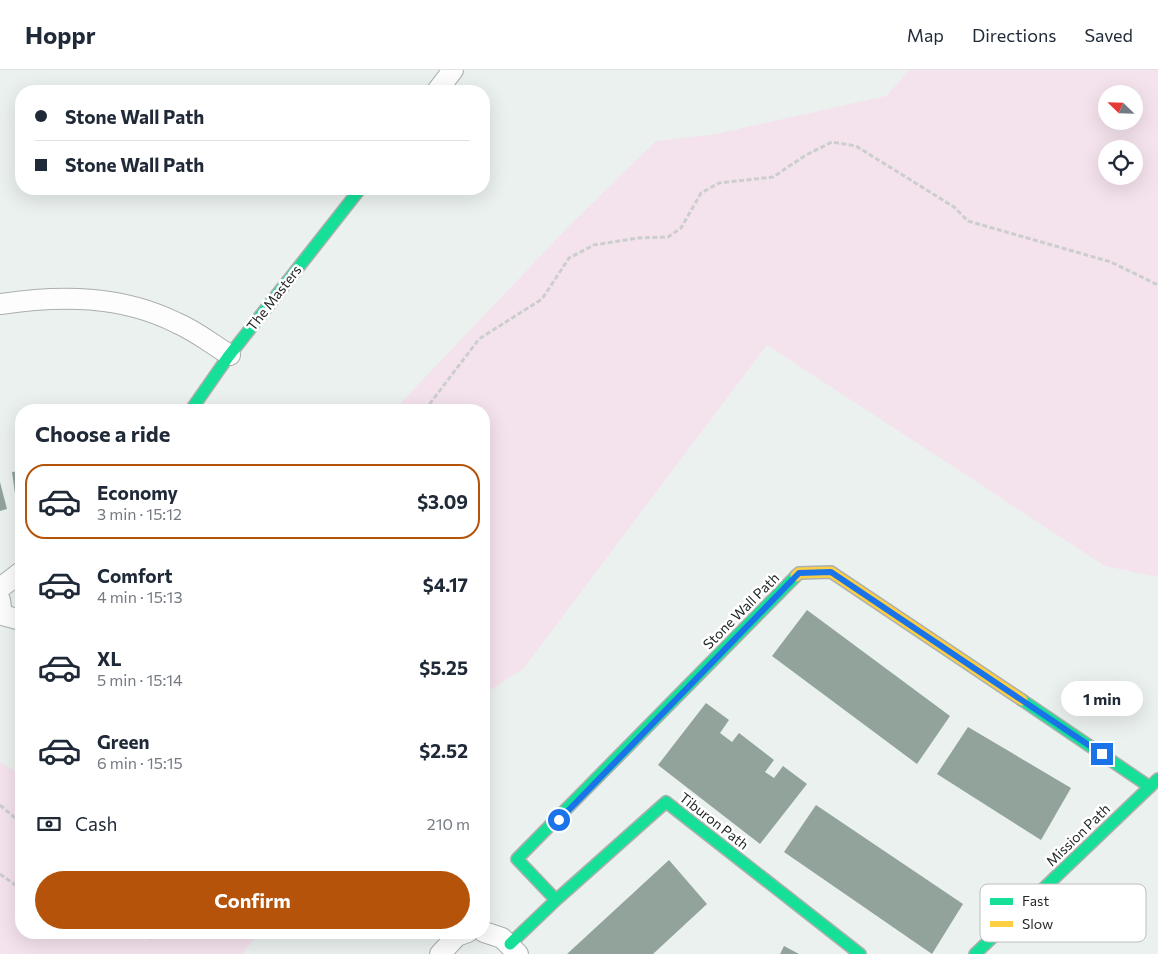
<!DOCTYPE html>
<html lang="en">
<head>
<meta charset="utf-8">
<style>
  :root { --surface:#fff; --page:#f6f6f7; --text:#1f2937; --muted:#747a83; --line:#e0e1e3; --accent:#b45309 }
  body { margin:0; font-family:Commissioner,sans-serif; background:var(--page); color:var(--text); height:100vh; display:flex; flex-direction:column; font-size:19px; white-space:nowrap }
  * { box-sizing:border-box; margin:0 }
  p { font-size:16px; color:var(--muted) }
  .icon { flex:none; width:28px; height:28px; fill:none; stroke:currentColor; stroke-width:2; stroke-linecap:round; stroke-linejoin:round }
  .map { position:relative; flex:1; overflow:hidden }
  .drawer { position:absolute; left:15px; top:334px; width:475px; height:535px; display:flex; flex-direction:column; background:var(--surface); border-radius:20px; box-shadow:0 5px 20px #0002 }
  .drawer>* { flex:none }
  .top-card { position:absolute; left:15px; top:15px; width:475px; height:110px; border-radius:20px; box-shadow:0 5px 20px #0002; display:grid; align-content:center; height:110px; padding:0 20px; background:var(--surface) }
  .needle { width:32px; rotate:293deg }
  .controls { position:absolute; left:1098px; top:15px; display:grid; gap:10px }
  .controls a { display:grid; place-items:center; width:45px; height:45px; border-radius:50%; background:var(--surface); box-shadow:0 5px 20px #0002; font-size:25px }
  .end { position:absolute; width:22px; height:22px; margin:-11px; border:6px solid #1a73e8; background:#fff; box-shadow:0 0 0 2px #fff }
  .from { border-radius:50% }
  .bubble { position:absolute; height:35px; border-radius:18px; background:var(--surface); box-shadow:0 5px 20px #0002; font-size:16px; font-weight:700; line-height:35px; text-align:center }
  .top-card b { display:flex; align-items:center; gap:18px; height:48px; font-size:19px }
  .top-card b+b { border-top:1px solid var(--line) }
  .top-card i { width:12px; height:12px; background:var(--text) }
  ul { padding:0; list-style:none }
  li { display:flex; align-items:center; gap:15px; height:75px; margin:0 10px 8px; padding:0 10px; border:2px solid transparent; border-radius:20px }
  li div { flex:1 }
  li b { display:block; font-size:19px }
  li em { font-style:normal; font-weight:700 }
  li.on { border-color:var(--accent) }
  li>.icon { width:45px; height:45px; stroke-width:1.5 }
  h2 { padding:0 20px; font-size:22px; line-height:60px }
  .pay { display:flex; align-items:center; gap:12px; height:55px; padding:0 20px; font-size:19px }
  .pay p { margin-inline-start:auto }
  .action { display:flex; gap:10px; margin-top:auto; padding:10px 20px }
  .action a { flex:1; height:58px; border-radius:30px; background:var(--accent); color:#fff; font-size:20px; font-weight:700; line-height:58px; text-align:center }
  header { display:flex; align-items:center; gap:30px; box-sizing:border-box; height:70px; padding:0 25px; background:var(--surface); border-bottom:1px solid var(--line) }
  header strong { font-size:24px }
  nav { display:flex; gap:28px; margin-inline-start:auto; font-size:18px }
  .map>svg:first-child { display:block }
  .green { fill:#f4e2ed; fill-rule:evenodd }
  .building { fill:#92a39c }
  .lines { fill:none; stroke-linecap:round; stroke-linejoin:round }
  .street-casing { stroke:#abafad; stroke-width:22 }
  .fast-casing { stroke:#abafad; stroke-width:14 }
  .slow-casing { stroke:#abafad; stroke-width:14 }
  .path { stroke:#cccecd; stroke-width:3; stroke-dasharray:5 2.5; stroke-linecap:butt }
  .street { stroke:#fcfdfc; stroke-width:20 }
  .fast { stroke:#16e098; stroke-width:11 }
  .slow { stroke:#ffcf43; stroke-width:11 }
  .route { stroke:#1a73e8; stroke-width:6 }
  .labels { text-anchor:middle; stroke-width:5; stroke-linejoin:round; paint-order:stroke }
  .street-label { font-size:14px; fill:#242826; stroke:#fff }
  .key { fill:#fff; stroke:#bdbebe; stroke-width:1 }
  .key-label { font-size:14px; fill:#242826 }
</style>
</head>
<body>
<header>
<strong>Hoppr</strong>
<nav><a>Map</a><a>Directions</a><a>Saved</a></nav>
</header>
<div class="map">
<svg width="1158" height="884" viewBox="0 0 1158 884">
  <rect width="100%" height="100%" fill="#ebf1ee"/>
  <path class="green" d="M910,0H1158V507L1105,496L767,275L523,599L484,624V340H394L569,156L656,71L716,64L886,26ZM1106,24H1134V51H1106ZM1106,79H1134V106H1106Z
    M0,692L21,704V862L259,863L242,884H0Z"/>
  <path class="building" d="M21,401V438H17L12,402Z
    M0,412L7,439L0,441Z
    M807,540L950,646L917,694L772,586Z
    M706,633L729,650L720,663L732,672L739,663L774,690L765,702L774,708L783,696L807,714L760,774L658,695Z
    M968,657L1071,718L1041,770L937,704Z
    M816,735L963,834L932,884L784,782Z
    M669,790L707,834L653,884H567Z
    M784,876L799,884H780Z"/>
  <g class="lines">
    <g class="street-casing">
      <path id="street" d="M437,21L453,0
        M0,234C61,225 121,225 177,253C196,261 213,275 230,285
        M0,518L21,502
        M0,530L2,545L21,550
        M484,862L502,868L518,884
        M440,884L457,866L468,862"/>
    </g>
    <g class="fast-casing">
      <path id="fast" d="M191,340L228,287L360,119
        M1022,630L1150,717
        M556,830L666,732L860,884
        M510,874L556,830L517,789L796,506
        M975,884L1158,709"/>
    </g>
    <g class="slow-casing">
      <path id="slow" d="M796,506L799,503L831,502L1022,630"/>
    </g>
    <path class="path" d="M425,340L479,269L542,229L569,188L594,175L638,168L668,167L681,158L701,123L719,113L773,107L806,85L832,72L856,76L954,137L968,151L1111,192L1158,215
      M0,735L21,753
      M0,804L21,819
      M141,862L150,868L169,862"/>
    <use href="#street" class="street"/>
    <use href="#fast" class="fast"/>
    <use href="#slow" class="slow"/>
  </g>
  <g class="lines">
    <path class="route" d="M559,750L799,503L831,502L1102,684"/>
  </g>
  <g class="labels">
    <g class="street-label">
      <text transform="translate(274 228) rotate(-52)" y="5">The Masters</text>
      <text transform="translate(741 541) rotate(-45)" y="5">Stone Wall Path</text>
      <text transform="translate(714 751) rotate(38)" y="5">Tiburon Path</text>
      <text transform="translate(1078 765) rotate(-44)" y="5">Mission Path</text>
    </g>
  </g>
  <rect x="980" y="814" width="166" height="58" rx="8" class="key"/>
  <rect x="990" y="828" width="23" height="7" fill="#16e098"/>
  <rect x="990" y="851" width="23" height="6" fill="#ffcf43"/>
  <g class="key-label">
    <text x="1022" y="836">Fast</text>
    <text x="1022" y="859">Slow</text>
  </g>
</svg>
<div class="controls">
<a><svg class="needle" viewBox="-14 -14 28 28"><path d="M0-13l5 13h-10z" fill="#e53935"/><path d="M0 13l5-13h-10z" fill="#747a83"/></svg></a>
<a><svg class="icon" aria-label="locate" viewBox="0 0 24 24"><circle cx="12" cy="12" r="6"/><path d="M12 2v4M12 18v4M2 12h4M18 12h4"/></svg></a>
</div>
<i class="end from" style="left:559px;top:750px"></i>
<i class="end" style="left:1102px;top:684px"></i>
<div class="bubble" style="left:1061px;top:611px;width:82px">1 min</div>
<div class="top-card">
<b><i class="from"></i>Stone Wall Path</b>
<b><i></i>Stone Wall Path</b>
</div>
<section class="drawer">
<h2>Choose a ride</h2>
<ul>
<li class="on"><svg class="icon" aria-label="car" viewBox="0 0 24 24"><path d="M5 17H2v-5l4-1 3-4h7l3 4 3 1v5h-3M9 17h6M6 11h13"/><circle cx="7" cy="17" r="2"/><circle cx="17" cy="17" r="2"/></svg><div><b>Economy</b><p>3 min · 15:12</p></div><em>$3.09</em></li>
<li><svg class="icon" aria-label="car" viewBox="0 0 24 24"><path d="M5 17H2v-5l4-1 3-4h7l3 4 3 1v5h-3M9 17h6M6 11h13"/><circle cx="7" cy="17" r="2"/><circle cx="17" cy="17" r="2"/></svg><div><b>Comfort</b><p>4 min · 15:13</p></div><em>$4.17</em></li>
<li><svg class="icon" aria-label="car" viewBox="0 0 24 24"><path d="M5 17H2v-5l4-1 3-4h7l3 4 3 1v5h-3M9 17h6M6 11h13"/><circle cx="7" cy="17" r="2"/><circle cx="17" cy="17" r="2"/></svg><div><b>XL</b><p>5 min · 15:14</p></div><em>$5.25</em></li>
<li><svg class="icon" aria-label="car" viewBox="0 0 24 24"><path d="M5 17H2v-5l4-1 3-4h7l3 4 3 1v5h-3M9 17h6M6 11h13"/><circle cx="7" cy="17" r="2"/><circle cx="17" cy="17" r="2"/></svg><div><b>Green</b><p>6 min · 15:15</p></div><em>$2.52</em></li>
</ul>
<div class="pay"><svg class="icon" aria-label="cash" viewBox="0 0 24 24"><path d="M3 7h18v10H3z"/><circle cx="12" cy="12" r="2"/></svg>Cash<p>210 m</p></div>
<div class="action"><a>Confirm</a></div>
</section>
</div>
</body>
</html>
